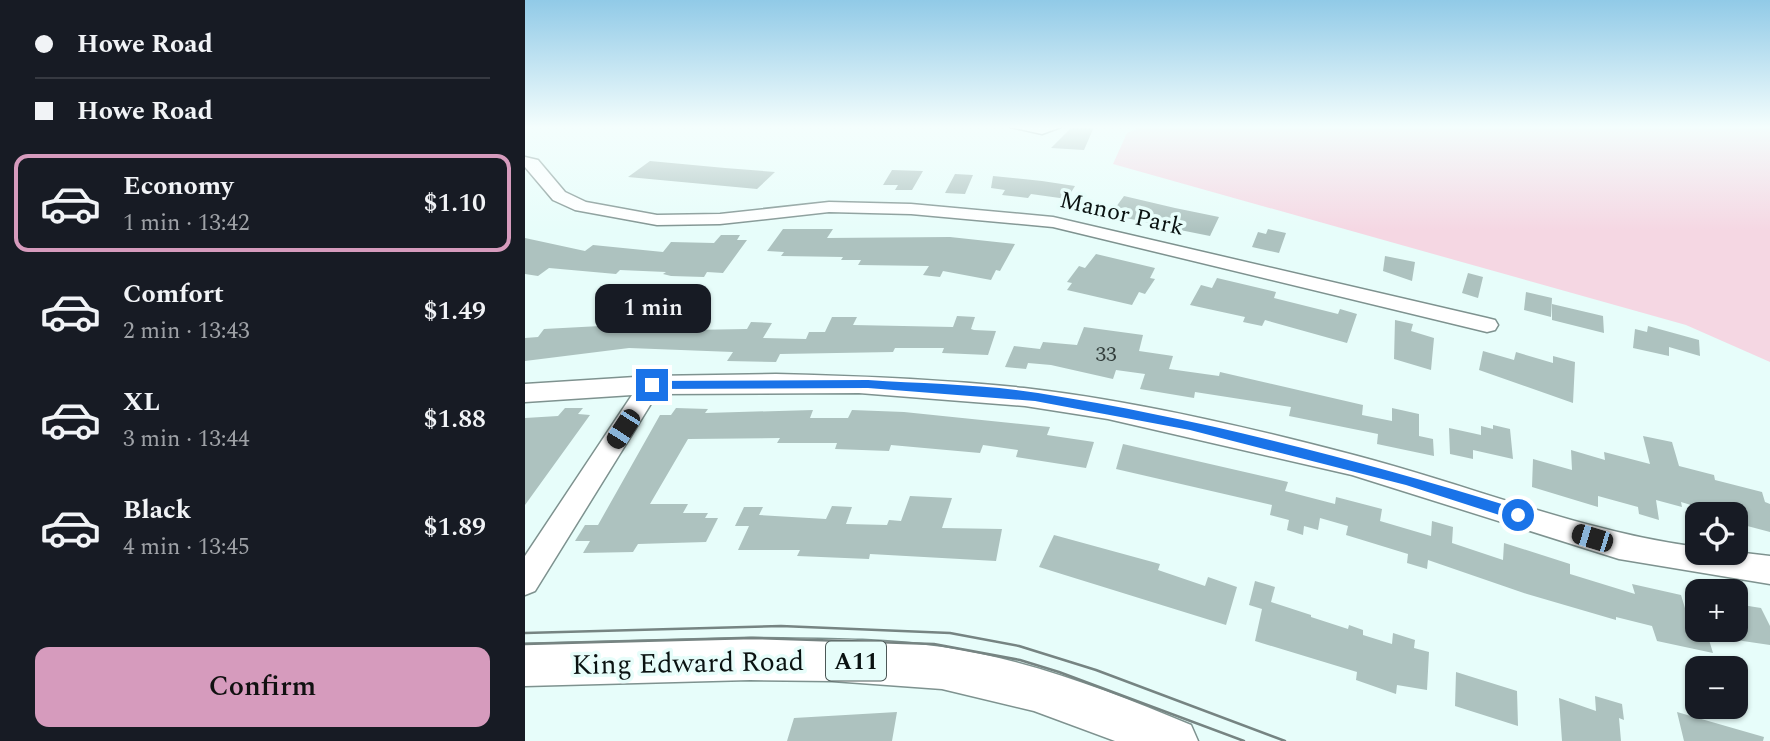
<!DOCTYPE html>
<html lang="en">
<head>
<meta charset="utf-8">
<style>
  :root { --surface:#171b24; --page:#20242c; --text:#f1f3f6; --muted:#9ea1a6; --line:#363941; --accent:#d69bbd }
  body { margin:0; font-family:Spectral,serif; background:var(--page); color:var(--text); height:100vh; display:flex; flex-direction:column; font-size:26px; white-space:nowrap }
  * { box-sizing:border-box; margin:0 }
  p { font-size:23px; color:var(--muted) }
  .icon { flex:none; width:38px; height:38px; fill:none; stroke:currentColor; stroke-width:2; stroke-linecap:round; stroke-linejoin:round }
  .map { position:relative; flex:1; overflow:hidden }
  .side { display:flex; flex-direction:column; background:var(--surface); width:525px }
  .side>* { flex:none }
  .top-card { display:grid; align-content:center; height:154px; padding:0 35px; background:var(--surface) }
  .tools { position:absolute; left:1160px; top:502px; display:grid; gap:14px }
  .tools a { display:grid; place-items:center; width:63px; height:63px; border-radius:14px; background:var(--surface); box-shadow:0 2px 5px #0004; font-size:35px }
  .end { position:absolute; width:32px; height:32px; margin:-16px; border:9px solid #1a73e8; background:#fff; box-shadow:0 0 0 4px #fff }
  .from { border-radius:50% }
  .bubble { position:absolute; height:49px; border-radius:14px; background:var(--surface); box-shadow:0 2px 5px #0004; font-size:23px; font-weight:600; line-height:49px; text-align:center }
  .car { position:absolute; width:21px; height:42px; margin:-21px -10px; border-radius:9px; box-shadow:0 0 5px 2px #0007; background:linear-gradient(#222 24%,#8ab4d8 0 40%,#222 0 76%,#8ab4d8 0 86%,#222 0) }
  .top-card b { display:flex; align-items:center; gap:24px; height:66px; font-size:26px }
  .top-card b+b { border-top:2px solid var(--line) }
  .top-card i { width:18px; height:18px; background:var(--text) }
  ul { padding:0; list-style:none }
  li { display:flex; align-items:center; gap:21px; height:98px; margin:0 14px 10px; padding:0 21px; border:4px solid transparent; border-radius:14px }
  li div { flex:1 }
  li b { display:block; font-size:26px }
  li em { font-style:normal; font-weight:600 }
  li.active { border-color:var(--accent) }
  li>.icon { width:63px; height:63px; stroke-width:1.5 }
  .action { display:flex; gap:14px; margin-top:auto; padding:14px 35px }
  .action a { flex:1; height:80px; border-radius:14px; background:var(--accent); color:#111; font-size:28px; font-weight:600; line-height:80px; text-align:center }
  main { display:flex; flex:1; min-height:0 }
  .map>svg:first-child { display:block }
  .green { fill:#f5d7e3 }
  .building { fill:#adc2bf }
  .lines { fill:none; stroke-linecap:round; stroke-linejoin:round }
  .minor-casing { stroke:#7e928f; stroke-width:3 }
  .major-casing { stroke:#7e928f; stroke-width:3 }
  .minor { fill:#fff; fill-rule:evenodd }
  .major { fill:#fff; fill-rule:evenodd }
  .tram { stroke:#768482; stroke-width:2.5 }
  .route { fill:#1a73e8 }
  .labels { text-anchor:middle; stroke-width:7; stroke-linejoin:round; paint-order:stroke }
  .number-label { font-size:21px; fill:#333e3c }
  .shield { fill:#e7fdfa; stroke:#4c5857; stroke-width:2 }
  .shield-label { font-size:23px; font-weight:bold; fill:#0a1211 }
  .street-label { font-size:24px; fill:#0a1211; stroke:#e7fdfa }
  .near-street-label { font-size:28px; fill:#0a1211; stroke:#e7fdfa }
</style>
</head>
<body>
<main>
<section class="side">
<div class="top-card">
<b><i class="from"></i>Howe Road</b>
<b><i></i>Howe Road</b>
</div>
<ul>
<li class="active"><svg class="icon" aria-label="car" viewBox="0 0 24 24"><path d="M5 17H2v-5l4-1 3-4h7l3 4 3 1v5h-3M9 17h6M6 11h13"/><circle cx="7" cy="17" r="2"/><circle cx="17" cy="17" r="2"/></svg><div><b>Economy</b><p>1 min · 13:42</p></div><em>$1.10</em></li>
<li><svg class="icon" aria-label="car" viewBox="0 0 24 24"><path d="M5 17H2v-5l4-1 3-4h7l3 4 3 1v5h-3M9 17h6M6 11h13"/><circle cx="7" cy="17" r="2"/><circle cx="17" cy="17" r="2"/></svg><div><b>Comfort</b><p>2 min · 13:43</p></div><em>$1.49</em></li>
<li><svg class="icon" aria-label="car" viewBox="0 0 24 24"><path d="M5 17H2v-5l4-1 3-4h7l3 4 3 1v5h-3M9 17h6M6 11h13"/><circle cx="7" cy="17" r="2"/><circle cx="17" cy="17" r="2"/></svg><div><b>XL</b><p>3 min · 13:44</p></div><em>$1.88</em></li>
<li><svg class="icon" aria-label="car" viewBox="0 0 24 24"><path d="M5 17H2v-5l4-1 3-4h7l3 4 3 1v5h-3M9 17h6M6 11h13"/><circle cx="7" cy="17" r="2"/><circle cx="17" cy="17" r="2"/></svg><div><b>Black</b><p>4 min · 13:45</p></div><em>$1.89</em></li>
</ul>
<div class="action"><a>Confirm</a></div>
</section>
<div class="map">
<svg width="1245" height="741" viewBox="0 0 1245 741">
  <rect width="100%" height="100%" fill="#e7fdfa"/>
  <path class="green" d="M617,127H1245V362L1161,325L588,164L602,133Z"/>
  <path class="building" d="M547,127H569L559,150L526,148Z
    M125,161L200,168L250,172L232,189L103,177Z
    M367,170L398,171L387,190H370L373,185H358Z
    M430,174L448,175L440,194L420,193Z
    M468,176L517,181L550,186L542,199L506,194L503,198L477,195L480,190L466,188Z
    M599,196L650,208L694,217L685,236L660,231L597,217L599,214L588,211Z
    M258,229H308L302,238L425,237L490,244L475,271L471,270L466,280L418,271L415,277L398,275L404,266L333,265L336,260H316L318,257L256,256L259,252L242,251Z
    M743,229L761,233L754,253L727,247L733,232L741,234Z
    M196,235H215L212,240H222L198,273L182,272L179,277L146,276L138,274L141,272L95,270L91,274L24,268L13,276L0,274V238L60,251L68,245L138,252L146,242L189,243Z
    M571,254L630,268L625,278L630,279L620,294L614,292L607,305L542,290L547,283L542,282L554,266L560,268Z
    M860,256L890,262L887,281L858,271Z
    M943,273L958,277L953,298L937,293Z
    M692,278L751,292L749,298L813,314L815,309L832,314L822,343L740,320L737,326L718,322L720,317L665,305L676,285L687,288Z
    M1001,292L1027,298L1026,317L999,310Z
    M1027,304L1078,316L1079,333L1027,320Z
    M432,316L450,317L446,329L449,330L471,331L463,355L417,353L419,348H370L368,352L255,354L251,362L202,361L208,352L104,348L0,361V338L13,337L19,329L113,324L109,331L222,329L226,322L247,323L238,338L281,339L284,332H300L307,317H332L328,325L428,327Z
    M870,320L888,324L886,331L909,338L906,370L869,359Z
    M1123,326L1174,340L1175,356L1144,347V356L1108,348L1110,329L1122,332Z
    M559,327L618,335L614,351L648,356L644,369L694,376L695,372L838,405L837,415L867,421V408L894,414V436L908,439L909,456L852,444L853,434L764,416L766,407L670,392L669,398L615,389L620,374L591,370L588,379L526,365L503,363L501,369L480,367L489,346L515,349L518,342L552,345Z
    M958,351L989,360L991,352L1028,363V356L1050,362L1048,403L954,370Z
    M40,408H58L53,414L65,415L0,505V418L33,416Z
    M151,408L183,409L180,413L288,410L285,418H323L327,410L379,412L525,427L522,435L569,442L561,468L491,457L493,450L458,445L455,453L366,445L364,451L310,449L312,443H252L255,438L163,439L125,504H163L158,513H183L180,518H193L181,542L113,544L108,552L58,553L65,541H50L60,525H73L135,415H146Z
    M968,425L985,429L988,459L948,450V459L925,454L924,428L956,435V426L968,429Z
    M1118,436L1147,442L1154,466L1189,475L1190,480L1237,492L1240,502L1245,504V532L1211,523V514H1196L1156,502L1157,507L1131,500L1134,520L1114,514L1113,507L1073,496V507L1007,487L1008,459L1047,470L1046,450L1080,460L1079,452L1125,464Z
    M598,444L763,482L760,491L810,504L811,497L857,509L855,521L906,536L907,521L928,527L927,543L978,560L979,543L1045,564V574L1110,594L1107,584L1156,595L1163,618L1172,620V630H1181L1188,653L1132,641L1127,626L1091,617V620L1002,594L903,560L902,569L882,563L883,554L821,535L823,526L795,518L793,530L779,526L778,535L762,530L764,520L745,515L747,505L591,469Z
    M385,496L427,498L417,528L477,529L471,561L345,554L344,559L272,556L275,550H213L224,526H210L219,507H238L234,515L301,519L307,506L327,507L321,524L362,525L364,520L376,521Z
    M529,535L635,564L633,570L680,586L683,577L712,587L701,625L514,567Z
    M730,581L750,587L746,602L786,615V617L823,629L824,625L838,630V635L867,644L868,633L890,640L889,648L904,652L902,690L872,685L871,694L831,680L832,672L730,641L737,609L724,605Z
    M1211,604L1236,608L1245,626V645L1211,640Z
    M931,672L992,691L993,726L930,706Z
    M1070,696L1097,704L1099,720L1094,718L1096,741H1037L1034,698L1071,711Z
    M372,712L367,741H262L269,718Z
    M1152,712L1239,737L1238,741H1159Z"/>
  <g class="lines">
    <g class="minor-casing">
      <path id="minor" d="M485,127H536L517,134Z
        M0,157L13,160L40,192L61,202L132,215L195,214L304,202L386,204L528,217L962,318L970,320L973,325L970,330L962,332L528,227L386,214L304,212L195,224L132,225L50,210L28,200L0,167Z
        M251,374C334,376 416,379 499,388C609,401 718,426 825,454C942,484 1053,531 1172,547V553L1211,552L1245,556V584L1094,559L827,475L583,419L500,406L334,393L132,394L10,591L0,595V556L107,395L0,402V384L126,376Z"/>
    </g>
    <g class="major-casing">
      <path id="major" d="M225,638C288,639 354,638 417,647C502,659 587,692 666,725L673,741H590L509,711L417,689L307,681L225,680L0,686V644Z"/>
    </g>
    <use href="#minor" class="minor"/>
    <use href="#major" class="major"/>
    <path class="tram" d="M0,633L256,626L425,633L494,646L571,670L760,741
      M0,644L228,638L409,644L495,660L534,672L719,741"/>
  </g>
  <linearGradient id="sky" x2="0" y2="1"><stop stop-color="#91cae7"/><stop offset="0.55" stop-color="#f4fefd"/><stop offset="1" stop-color="#f4fefd" stop-opacity="0"/></linearGradient>
  <rect width="1245" height="231" fill="url(#sky)"/>
  <path class="route" d="M343,380C399,384 457,384 513,393C676,419 835,460 993,509L999,515L993,521L881,485L665,430L510,401L343,388L127,389L121,385L127,381Z"/>
  <g class="labels">
    <g class="number-label">
      <text x="581" y="361">33</text>
    </g>
    <rect class="shield" x="301" y="641.5" width="60" height="39" rx="5"/>
    <g class="shield-label">
      <text x="331" y="669">A11</text>
    </g>
    <g class="street-label">
      <text transform="translate(597 213) rotate(13)" y="8">Manor Park</text>
    </g>
    <g class="near-street-label">
      <text transform="translate(163 662) rotate(-1)" y="10">King Edward Road</text>
    </g>
  </g>
</svg>
<div class="tools">
<a><svg class="icon" aria-label="locate" viewBox="0 0 24 24"><circle cx="12" cy="12" r="6"/><path d="M12 2v4M12 18v4M2 12h4M18 12h4"/></svg></a>
<a>+</a>
<a>−</a>
</div>
<i class="end from" style="left:993px;top:515px"></i>
<i class="end" style="left:127px;top:385px"></i>
<div class="bubble" style="left:70px;top:284px;width:116px">1 min</div>
<i class="car" style="left:98px;top:429px;rotate:213deg"></i>
<i class="car" style="left:1067px;top:538px;rotate:287deg"></i>
</div>
</main>
</body>
</html>
